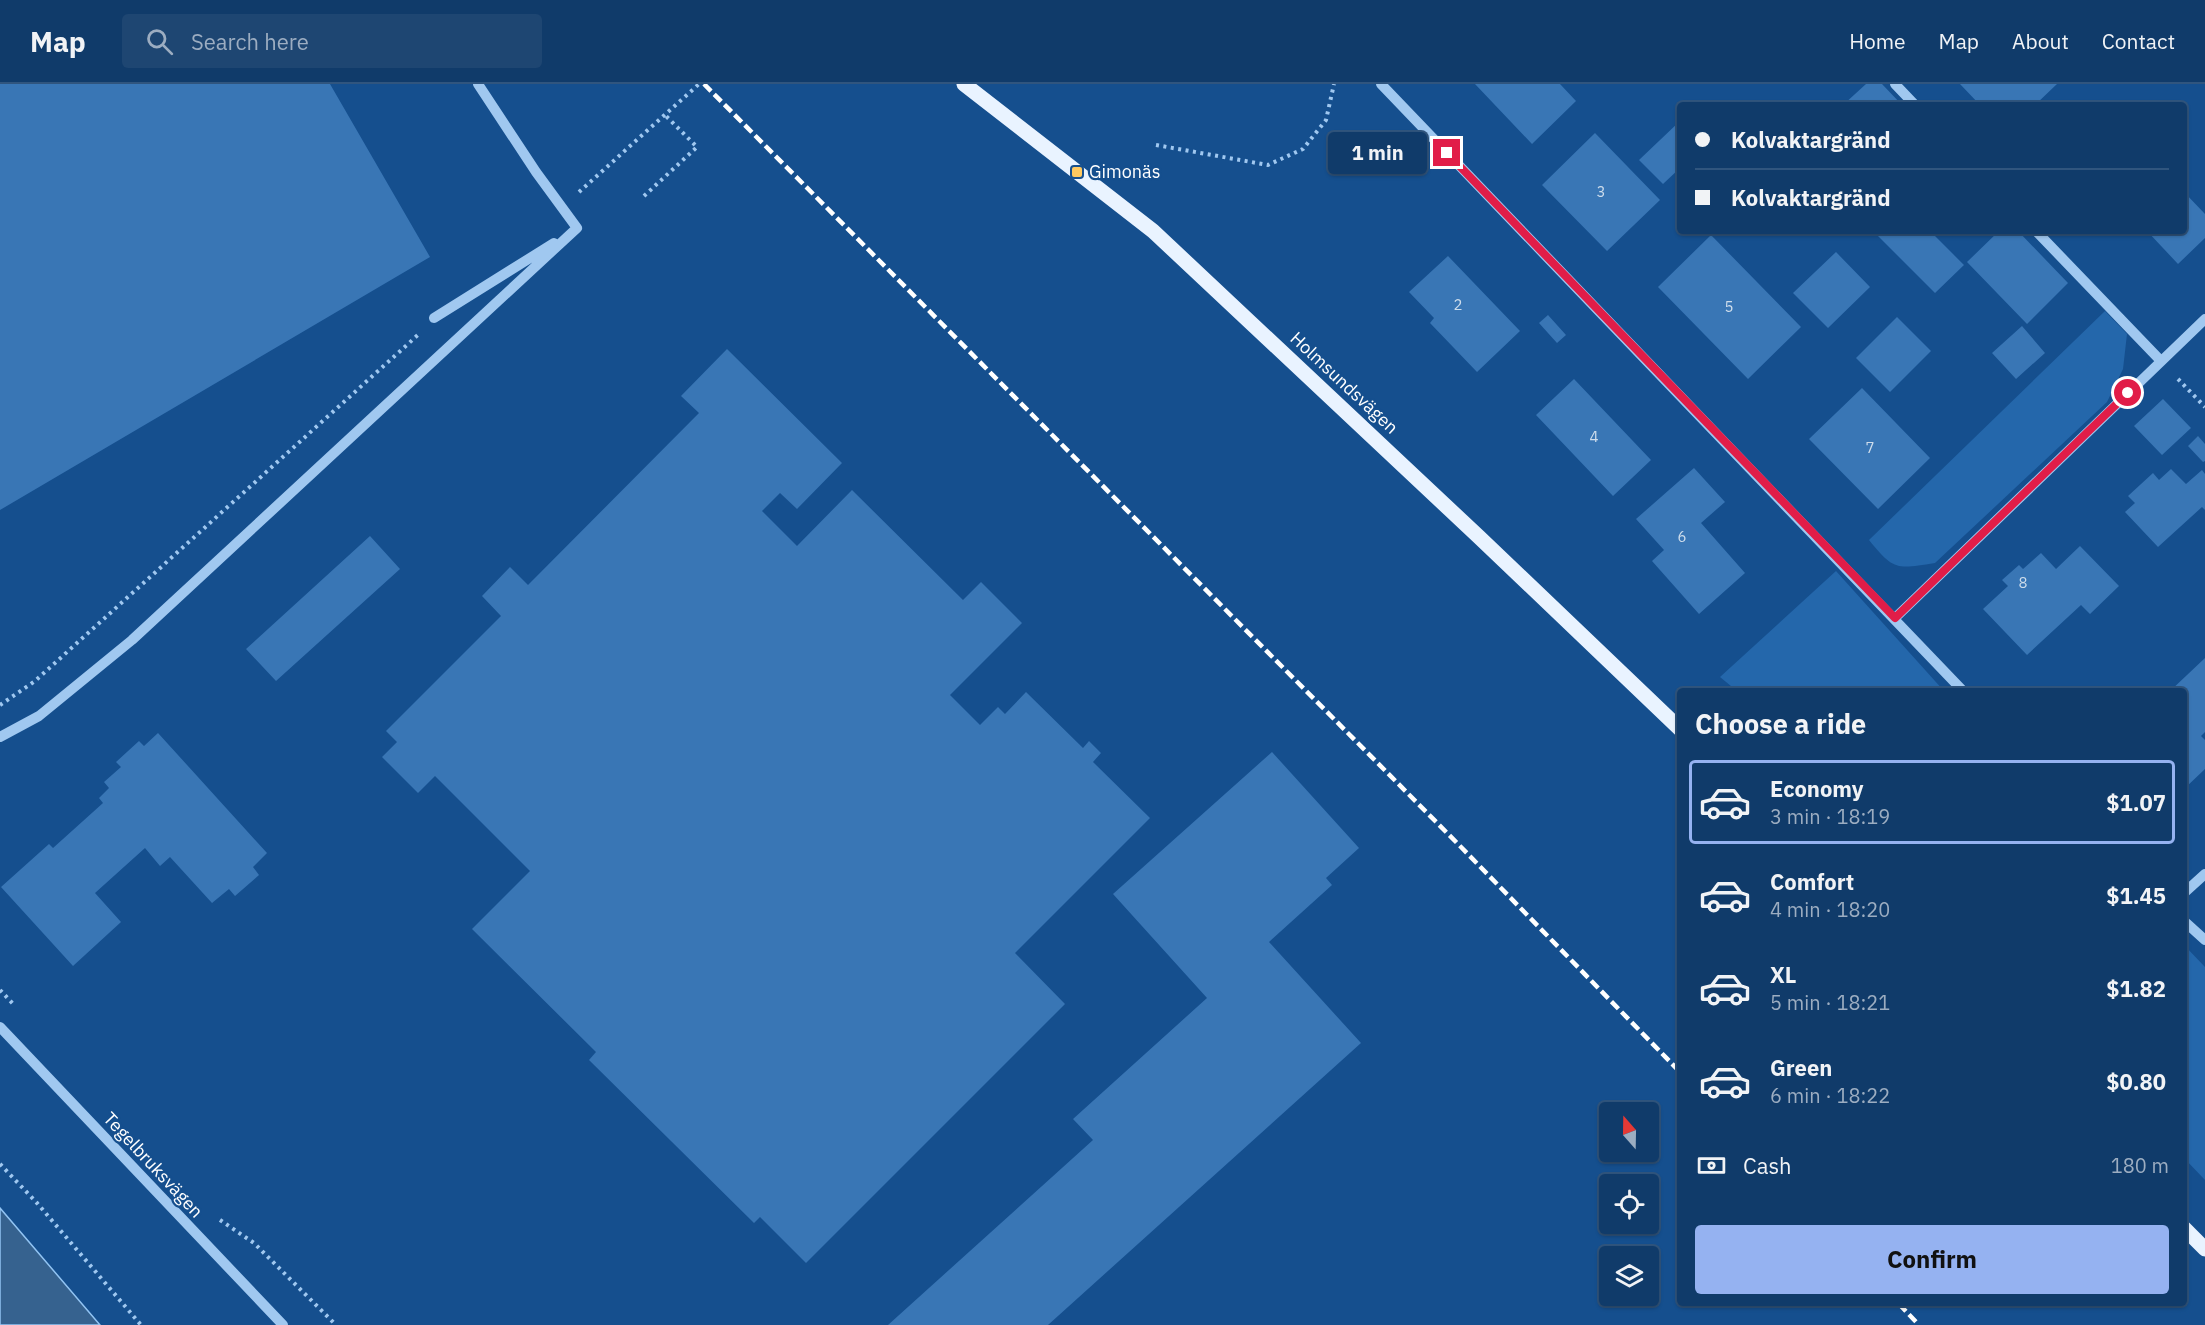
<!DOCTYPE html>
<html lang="en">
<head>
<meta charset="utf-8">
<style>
  :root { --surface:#103b6a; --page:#1e4672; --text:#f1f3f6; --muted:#9cadc1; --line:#30557e; --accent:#95b2f1 }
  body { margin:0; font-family:"IBM Plex Sans",sans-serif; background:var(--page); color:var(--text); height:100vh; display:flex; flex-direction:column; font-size:22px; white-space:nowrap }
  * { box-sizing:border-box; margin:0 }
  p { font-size:20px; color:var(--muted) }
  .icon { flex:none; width:33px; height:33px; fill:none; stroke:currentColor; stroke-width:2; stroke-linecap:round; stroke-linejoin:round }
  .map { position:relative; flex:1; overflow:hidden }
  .side { position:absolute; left:1677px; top:604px; width:510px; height:618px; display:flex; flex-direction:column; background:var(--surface); border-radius:6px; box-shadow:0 2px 4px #0004,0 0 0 2px var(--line) }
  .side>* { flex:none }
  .banner { position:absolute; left:1677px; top:18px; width:510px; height:132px; border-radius:6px; box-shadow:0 2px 4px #0004,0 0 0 2px var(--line); display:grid; align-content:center; height:132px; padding:0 18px; background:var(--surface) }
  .needle { width:39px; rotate:340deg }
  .tools { position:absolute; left:1599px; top:1018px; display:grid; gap:12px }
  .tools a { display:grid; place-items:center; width:60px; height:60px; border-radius:6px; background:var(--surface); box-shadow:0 2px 4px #0004,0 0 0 2px var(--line); font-size:30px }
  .end { position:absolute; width:27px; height:27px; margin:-14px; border:8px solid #e11d48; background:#fff; box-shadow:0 0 0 3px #fff }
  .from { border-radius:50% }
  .bubble { position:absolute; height:42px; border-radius:6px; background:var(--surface); box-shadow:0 2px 4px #0004,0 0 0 2px var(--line); font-size:20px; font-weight:700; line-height:42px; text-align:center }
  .banner b { display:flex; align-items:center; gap:21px; height:57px; font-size:22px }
  .banner b+b { border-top:2px solid var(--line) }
  .banner i { width:15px; height:15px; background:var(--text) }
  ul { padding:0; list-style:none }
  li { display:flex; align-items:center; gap:18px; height:84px; margin:0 12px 9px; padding:0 6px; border:3px solid transparent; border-radius:6px }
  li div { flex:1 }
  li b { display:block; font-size:22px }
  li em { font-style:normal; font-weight:700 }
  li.active { border-color:var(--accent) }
  li>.icon { width:54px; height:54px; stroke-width:1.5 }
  h2 { padding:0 18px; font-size:27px; line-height:72px }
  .pay { display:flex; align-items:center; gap:15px; height:66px; padding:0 18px; font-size:22px }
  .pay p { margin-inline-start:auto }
  .primary-button { display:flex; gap:12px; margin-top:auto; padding:12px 18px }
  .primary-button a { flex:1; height:69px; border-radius:6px; background:var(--accent); color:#111; font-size:24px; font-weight:700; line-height:69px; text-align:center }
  header { display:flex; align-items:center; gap:36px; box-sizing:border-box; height:84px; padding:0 30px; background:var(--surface); border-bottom:2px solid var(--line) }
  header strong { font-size:28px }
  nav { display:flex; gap:33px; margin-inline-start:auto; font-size:21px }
  .search { width:420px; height:54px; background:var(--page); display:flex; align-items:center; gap:15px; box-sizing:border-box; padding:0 21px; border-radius:6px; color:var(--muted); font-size:22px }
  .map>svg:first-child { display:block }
  .green { fill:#2467ab }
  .water { fill:#36628f; stroke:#92c4f3; stroke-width:1.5 }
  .building { fill:#3976b5 }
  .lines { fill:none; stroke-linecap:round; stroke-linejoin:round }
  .path { stroke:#a0c8f0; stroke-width:4; stroke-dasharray:3 4.5; stroke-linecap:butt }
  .minor { stroke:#a0c8f0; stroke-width:10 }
  .major { stroke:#e9f3ff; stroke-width:15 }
  .rail { stroke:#fff; stroke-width:4.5; stroke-dasharray:10 4.5; stroke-linecap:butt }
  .route { stroke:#e11d48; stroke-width:8 }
  .poi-dot { fill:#ffc95f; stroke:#154f8e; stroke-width:2 }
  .labels { text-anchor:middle; stroke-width:4.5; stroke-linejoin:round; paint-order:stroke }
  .number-label { font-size:15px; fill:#ceddec }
  .poi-label { font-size:18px; fill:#fff; stroke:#154f8e; text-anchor:start }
  .street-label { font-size:18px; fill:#fff; stroke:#154f8e }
</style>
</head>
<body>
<header>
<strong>Map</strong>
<div class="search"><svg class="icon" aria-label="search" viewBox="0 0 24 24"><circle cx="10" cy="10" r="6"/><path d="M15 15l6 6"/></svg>Search here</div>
<nav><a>Home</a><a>Map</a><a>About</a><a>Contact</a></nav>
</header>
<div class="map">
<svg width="2205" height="1241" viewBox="0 0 2205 1241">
  <rect width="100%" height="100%" fill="#154f8e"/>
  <path class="green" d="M2105,227L2127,250L2123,285L2107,318L1935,479C1897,485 1894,487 1869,456Z
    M1836,487L1944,607H1737L1720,593Z
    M2184,861L2205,883V1096L2184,1074Z"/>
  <path class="water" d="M0,1124L100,1241H0Z"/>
  <path class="building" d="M0,0H330L430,173L0,426Z
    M1475,0H1560L1576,17L1532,60Z
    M1866,0H1882L1902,21H1843Z
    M1960,0H2057L2035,21H1980Z
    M1680,37V84L1663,100L1639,76Z
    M1595,49L1660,116L1607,167L1542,101Z
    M2184,108L2205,130V154L2178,180L2147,147H2184Z
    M1873,147H1930L1964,181L1935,209Z
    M1999,147H2018L2068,199L2027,240L1967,178Z
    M1711,151L1801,243L1748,295L1658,203Z
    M1836,168L1870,203L1828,244L1793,209Z
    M1448,172L1520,247L1477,288L1430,239L1434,234L1409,208Z
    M1548,231L1566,251L1557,259L1539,239Z
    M1897,233L1931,267L1890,308L1856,274Z
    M2022,242L2045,269L2016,295L1992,269Z
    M727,265L842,379L797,425L780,409L762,427L797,462L852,406L963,516L981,498L1022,539L950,611L980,641L998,623L1005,630L1026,608L1083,664L1089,657L1101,669L1093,678L1150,734L1015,869L1065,920L806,1179L760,1133L754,1139L589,976L596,968L472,845L530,787L435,692L418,709L382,673L397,658L386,647L501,532L482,512L510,483L528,501L699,329L681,312Z
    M1574,295L1651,376L1613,412L1536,331Z
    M1862,304L1930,374L1878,425L1809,355Z
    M2163,315L2191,344L2162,371L2134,342Z
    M2198,352L2205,360V377L2203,378L2188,362Z
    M1694,384L1725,418L1701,439L1745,489L1699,530L1652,477L1664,466L1636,435Z
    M2171,385L2186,400L2202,386L2205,390V426L2202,423L2158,463L2125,428L2135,419L2128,412L2153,389L2159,396Z
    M370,452L400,485L276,597L246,565Z
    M2080,462L2119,502L2090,530L2081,521L2027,571L1983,525L2008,502L2002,496L2019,481L2023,485L2041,469L2056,485Z
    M2205,574V648L2201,652L2205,656V685L2184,705V608H2169Z
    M158,649L267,769L253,783L259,791L235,812L229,805L212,819L170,773L160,782L145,764L95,809L121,838L73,882L1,803L49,760L53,764L103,719L99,714L109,704L104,698L121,683L116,678L139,657L144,662Z
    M1272,668L1359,764L1326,794L1332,801L1269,858L1361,959L1048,1241H888L1093,1056L1073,1035L1207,914L1113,810Z"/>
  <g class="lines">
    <path class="path" d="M1156,61L1268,81L1303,65L1326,36L1334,0
      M579,108L699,0
      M644,112L697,63L665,31
      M2178,295L2205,323
      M0,621L35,597L419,250
      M0,906L14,921
      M0,1080L37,1119L141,1241
      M220,1136L254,1159L336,1241"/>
    <path class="minor" d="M1381,0L1964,608
      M1895,0L1915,21
      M2036,147L2161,277
      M434,234L554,159
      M1895,534L2205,235
      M0,653L39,632L132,556L577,144L536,88L478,0
      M2184,809L2205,790
      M2184,837L2205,856
      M0,943L283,1241"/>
    <path class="major" d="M964,0L1153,147L1479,453L1680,645
      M2184,1144L2205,1165"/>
    <path class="rail" d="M704,0L1461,763L1680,988
      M1899,1220L1919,1241"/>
  </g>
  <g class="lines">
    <path class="route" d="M1447,69L1895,534L2128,309"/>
  </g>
  <rect class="poi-dot" x="1071" y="82" width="12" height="12" rx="3"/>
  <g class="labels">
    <g class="number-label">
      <text x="1601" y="113">3</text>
      <text x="1458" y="226">2</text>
      <text x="1729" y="228">5</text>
      <text x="1594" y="358">4</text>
      <text x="1870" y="369">7</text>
      <text x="1682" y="458">6</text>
      <text x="2023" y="504">8</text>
    </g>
    <g class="poi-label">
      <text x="1089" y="94">Gimonäs</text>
    </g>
    <g class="street-label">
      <text transform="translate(1344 299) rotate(43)" y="6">Holmsundsvägen</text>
      <text transform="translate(153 1081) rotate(47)" y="6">Tegelbruksvägen</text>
    </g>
  </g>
</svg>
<div class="tools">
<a><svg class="needle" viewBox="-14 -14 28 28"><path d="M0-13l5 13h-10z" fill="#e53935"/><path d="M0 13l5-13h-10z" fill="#9cadc1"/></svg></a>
<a><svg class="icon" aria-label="locate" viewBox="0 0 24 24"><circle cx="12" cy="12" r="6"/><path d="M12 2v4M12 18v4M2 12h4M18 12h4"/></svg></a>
<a><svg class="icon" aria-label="layers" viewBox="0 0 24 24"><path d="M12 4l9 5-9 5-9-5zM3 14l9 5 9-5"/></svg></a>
</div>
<i class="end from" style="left:2128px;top:309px"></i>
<i class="end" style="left:1447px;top:69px"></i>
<div class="bubble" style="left:1328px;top:48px;width:99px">1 min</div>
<div class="banner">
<b><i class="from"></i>Kolvaktargränd</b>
<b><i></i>Kolvaktargränd</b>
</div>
<section class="side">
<h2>Choose a ride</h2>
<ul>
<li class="active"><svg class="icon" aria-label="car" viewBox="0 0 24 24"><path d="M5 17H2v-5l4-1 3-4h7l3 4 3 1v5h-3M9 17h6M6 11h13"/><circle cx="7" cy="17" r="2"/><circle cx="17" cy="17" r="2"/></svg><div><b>Economy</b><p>3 min · 18:19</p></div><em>$1.07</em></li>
<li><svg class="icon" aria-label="car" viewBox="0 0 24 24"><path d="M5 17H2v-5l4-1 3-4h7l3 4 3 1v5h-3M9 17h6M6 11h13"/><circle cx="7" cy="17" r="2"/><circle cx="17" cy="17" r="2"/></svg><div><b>Comfort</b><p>4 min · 18:20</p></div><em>$1.45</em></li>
<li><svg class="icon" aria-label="car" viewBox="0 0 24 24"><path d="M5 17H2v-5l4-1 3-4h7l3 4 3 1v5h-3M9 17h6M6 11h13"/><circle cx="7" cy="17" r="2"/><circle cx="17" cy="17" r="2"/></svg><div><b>XL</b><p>5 min · 18:21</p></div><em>$1.82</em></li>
<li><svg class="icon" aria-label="car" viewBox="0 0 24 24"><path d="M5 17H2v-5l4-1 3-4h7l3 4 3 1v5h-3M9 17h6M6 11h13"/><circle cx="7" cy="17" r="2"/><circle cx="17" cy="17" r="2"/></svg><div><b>Green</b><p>6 min · 18:22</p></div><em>$0.80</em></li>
</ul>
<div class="pay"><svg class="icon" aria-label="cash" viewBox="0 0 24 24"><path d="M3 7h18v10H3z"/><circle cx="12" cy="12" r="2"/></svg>Cash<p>180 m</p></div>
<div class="primary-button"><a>Confirm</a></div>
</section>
</div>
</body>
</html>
